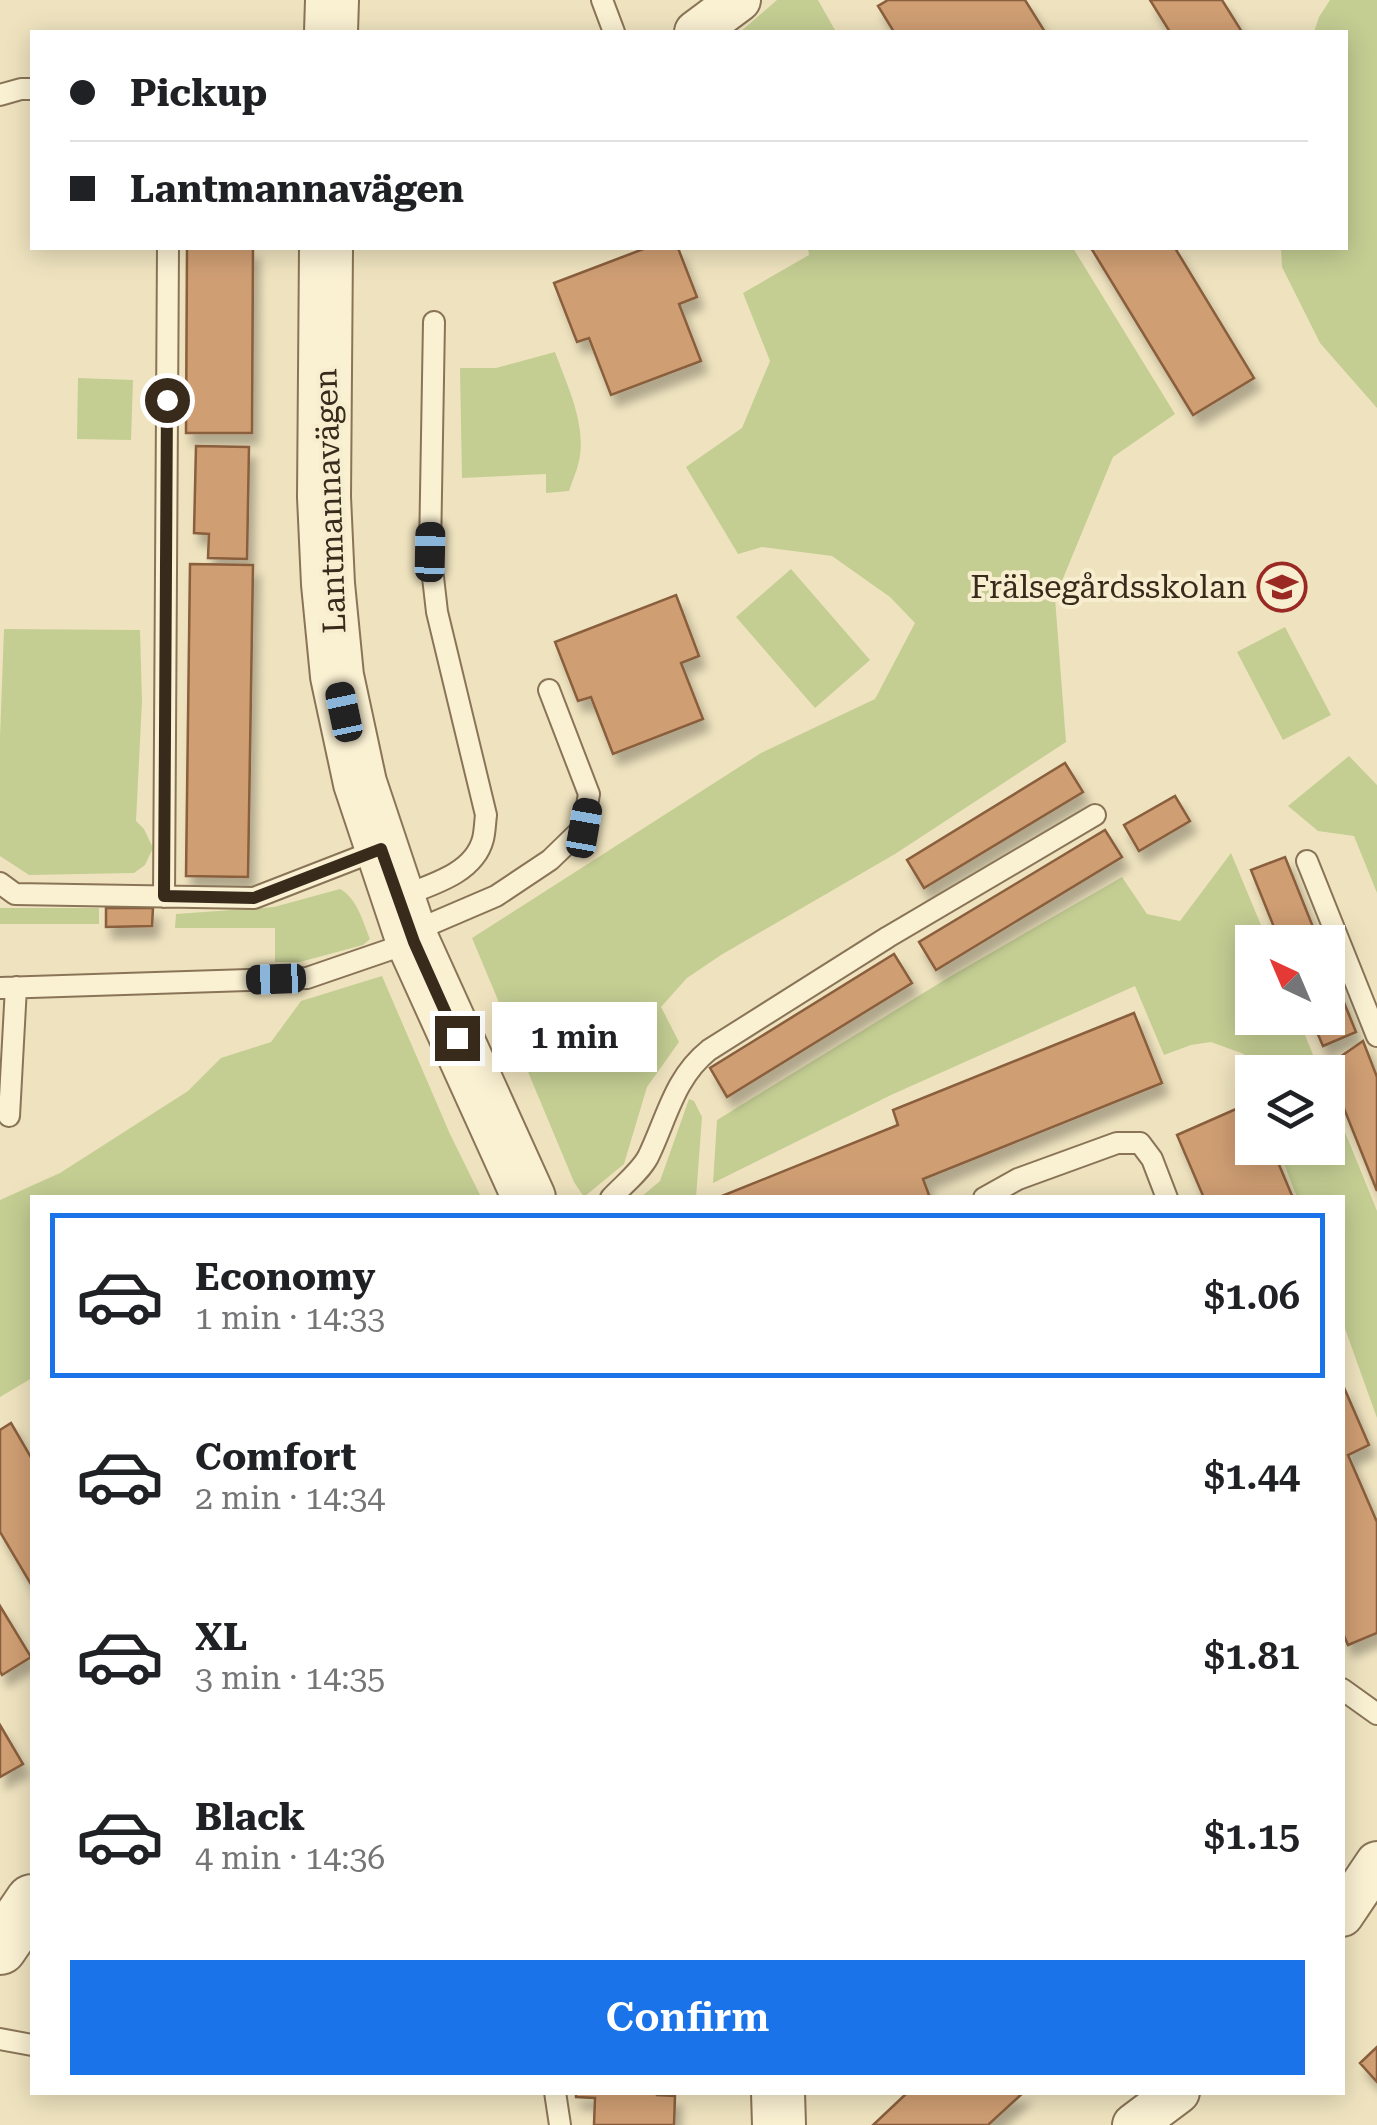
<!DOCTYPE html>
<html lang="en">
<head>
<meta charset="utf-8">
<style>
  :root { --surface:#fff; --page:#f2f2f2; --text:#202124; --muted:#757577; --line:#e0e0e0; --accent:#1a73e8 }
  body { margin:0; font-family:"Roboto Serif",serif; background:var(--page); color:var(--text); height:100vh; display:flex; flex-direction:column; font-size:38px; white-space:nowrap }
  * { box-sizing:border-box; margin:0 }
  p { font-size:32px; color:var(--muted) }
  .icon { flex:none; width:55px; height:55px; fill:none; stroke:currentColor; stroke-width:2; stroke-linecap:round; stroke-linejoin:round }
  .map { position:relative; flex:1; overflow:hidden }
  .sheet { position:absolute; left:30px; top:1195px; width:1315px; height:900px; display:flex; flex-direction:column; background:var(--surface); border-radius:0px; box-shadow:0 5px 25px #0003 }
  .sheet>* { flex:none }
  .hud { position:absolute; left:30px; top:30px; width:1318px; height:220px; border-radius:0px; box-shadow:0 5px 25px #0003; display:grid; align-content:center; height:220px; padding:0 40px; background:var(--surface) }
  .needle { width:65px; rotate:316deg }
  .controls { position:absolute; left:1235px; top:925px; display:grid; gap:20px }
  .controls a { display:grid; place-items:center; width:110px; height:110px; border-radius:0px; background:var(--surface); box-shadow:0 5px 25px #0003; font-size:50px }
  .end { position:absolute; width:45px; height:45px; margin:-22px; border:12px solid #382b1c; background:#fff; box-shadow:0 0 0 5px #fff }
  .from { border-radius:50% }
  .bubble { position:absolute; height:70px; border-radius:0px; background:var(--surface); box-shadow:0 5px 25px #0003; font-size:32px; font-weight:600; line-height:70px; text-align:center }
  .car { position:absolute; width:30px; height:60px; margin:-30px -15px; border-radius:12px; box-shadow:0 0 8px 2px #0007; background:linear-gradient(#222 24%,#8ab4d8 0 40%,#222 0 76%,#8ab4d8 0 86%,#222 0) }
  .hud b { display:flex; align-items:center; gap:35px; height:95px; font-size:38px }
  .hud b+b { border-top:2px solid var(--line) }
  .hud i { width:25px; height:25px; background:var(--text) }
  ul { padding:18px 0 0; list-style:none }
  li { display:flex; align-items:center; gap:30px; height:165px; margin:0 20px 15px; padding:0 20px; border:5px solid transparent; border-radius:0px }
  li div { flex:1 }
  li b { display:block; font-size:38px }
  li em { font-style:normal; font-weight:600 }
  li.on { border-color:var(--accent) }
  li>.icon { width:90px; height:90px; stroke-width:1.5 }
  .button { display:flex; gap:20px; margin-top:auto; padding:20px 40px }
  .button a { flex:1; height:115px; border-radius:0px; background:var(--accent); color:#fff; font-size:40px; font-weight:600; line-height:115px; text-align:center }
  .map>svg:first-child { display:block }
  .green { fill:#c4ce93 }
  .building { fill:#cf9e73; stroke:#895e3c; stroke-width:2.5; filter:url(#shadow) }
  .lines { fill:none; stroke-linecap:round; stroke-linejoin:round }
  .service-casing { stroke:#897457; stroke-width:24 }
  .minor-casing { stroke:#897457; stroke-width:46 }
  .tertiary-casing { stroke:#897457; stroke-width:56 }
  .service { stroke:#faf0d2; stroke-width:20 }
  .minor { stroke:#faf0d2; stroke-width:42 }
  .tertiary { stroke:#faf0d2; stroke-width:52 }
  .route { stroke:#382b1c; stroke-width:12 }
  .labels { text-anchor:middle; stroke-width:8; stroke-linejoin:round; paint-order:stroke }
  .street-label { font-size:32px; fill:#382b1c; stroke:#f7edcf }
  .poi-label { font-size:32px; fill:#382b1c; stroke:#f7edcf; text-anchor:end }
</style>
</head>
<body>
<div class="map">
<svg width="1377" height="2125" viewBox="0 0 1377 2125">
  <defs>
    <filter id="shadow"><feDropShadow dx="6" dy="11" stdDeviation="5" flood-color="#0004"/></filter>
  </defs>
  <rect width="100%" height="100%" fill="#efe3bf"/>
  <path class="green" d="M777,0H818L836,32H740Z
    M1330,0H1377V408L1320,343L1282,267L1281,248H1345V32H1314L1319,17Z
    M808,248H1073L1175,414L1113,457L1055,598L1066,742L895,854L721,955L687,978L661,1007L679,1042L647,1087L624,1164L584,1197L574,1182L472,938L761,753L875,699L915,623L890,597L832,556L762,547L738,554L686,467L742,428L770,361L743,293L809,255Z
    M555,352C567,385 587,425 579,461C577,471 572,481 569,491L546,493V474L462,478L460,368H496Z
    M78,378L133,380L131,440L77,439Z
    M791,569L870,660L815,708L736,617Z
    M1285,627L1331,715L1283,740L1237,652Z
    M4,629L140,630L142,701L136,821L144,829L153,848L145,865L134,873L29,875L0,856V737Z
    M1349,756L1377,785V893L1354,836L1318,831L1288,806Z
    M1231,853L1268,942H1252V1018H1298L1320,1072H1252V1076L1244,1054L1211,1042L1191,1045L1164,1055L1135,986L891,1095L713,1183L717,1120L951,976L1122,877L1147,914L1180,921Z
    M340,889C357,898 363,922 370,939L363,945L300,962H275V928H175L176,914L274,907Z
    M0,908H99V924H0Z
    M382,976L450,1134L481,1197L32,1198V1378L0,1397V1200L60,1173L188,1091L221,1058L271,1042L301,1001Z
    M1328,1090L1377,1211V1418L1343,1323L1342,1198L1297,1197L1278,1148H1328Z
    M689,1099L694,1101L702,1117L696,1197H641L660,1181Z"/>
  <path class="building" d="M888,0H1025L1045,32H894L878,6Z
    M1150,0H1222L1242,32H1170Z
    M187,248H253L252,433H186Z
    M646,248H678L697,297L679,304L701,361L611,395L589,338L577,342L554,283Z
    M1091,248H1175L1254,378L1193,415Z
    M196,446L249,447L247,559L208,558L209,534L194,533Z
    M190,564L253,565L248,877L186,876Z
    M676,595L699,656L681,663L703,719L613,754L591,697L578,701L555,642Z
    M1065,763L1083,792L924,888L907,860Z
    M1175,796L1190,821L1139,851L1124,825Z
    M1105,830L1122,857L936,970L919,942Z
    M1285,857L1319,942H1280L1251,870Z
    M106,908H153L152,926L106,927Z
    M894,954L912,983L727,1097L710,1068Z
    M1328,963L1356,1032L1323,1046L1311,1018H1328Z
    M1134,1013L1162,1083L923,1179L929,1195L923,1198H717L898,1125L893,1110Z
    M1363,1041L1377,1077V1191L1327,1066Z
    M1252,1102V1148H1272L1293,1198H1204L1177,1135Z
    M1342,1383L1369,1445L1348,1455L1377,1522V1633L1348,1645L1342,1631Z
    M11,1423L32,1459V1586L0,1532V1430Z
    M0,1606L31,1657L2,1675L0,1671Z
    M0,1725L23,1764L0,1777Z
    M1377,2047V2082L1360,2063Z
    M576,2092H657V2095L675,2096L674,2125H594L595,2098L576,2097Z
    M908,2092H1024L988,2125H873Z"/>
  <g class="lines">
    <g class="service-casing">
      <path id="service" d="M602,0L614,32
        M0,95L21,89H32
        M1307,861L1377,1036
        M0,883L15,894L254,898L380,849
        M164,897L168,248
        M400,897C430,885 474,874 483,839C485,831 485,822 486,815L437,612L430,551L434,322
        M412,932L496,896L550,860L583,828L589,794L549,690
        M0,988L307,978L412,942
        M9,1116L16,987
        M611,1198C623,1185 640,1172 648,1157C667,1118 674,1078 709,1050L888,937L1095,815
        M984,1198L1018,1179L1117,1143H1140L1152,1159L1167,1198
        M1342,1689L1377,1714
        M0,2039L32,2045
        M555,2092L560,2125"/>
    </g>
    <g class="minor-casing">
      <path id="minor" d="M696,32L739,0
        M1342,1915L1377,1863
        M1134,2125L1178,2092"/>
    </g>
    <g class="tertiary-casing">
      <path id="tertiary" d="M331,32L332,0
        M326,248L324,497L328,584L337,676L360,783L413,942L529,1198
        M0,1948L32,1901
        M778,2092L779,2125"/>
    </g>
    <use href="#service" class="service"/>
    <use href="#minor" class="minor"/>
    <use href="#tertiary" class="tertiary"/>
  </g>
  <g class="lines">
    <path class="route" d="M167,400L164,896L254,898L381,849L414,942L457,1038"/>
  </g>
  <defs>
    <g id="school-ring" transform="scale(2.5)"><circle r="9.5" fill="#f7edcf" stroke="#9a2924" stroke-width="1.5"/><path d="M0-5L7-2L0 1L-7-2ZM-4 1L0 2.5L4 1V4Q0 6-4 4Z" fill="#9a2924"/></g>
  </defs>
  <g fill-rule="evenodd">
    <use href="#school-ring" x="1282" y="587"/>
  </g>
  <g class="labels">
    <g class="street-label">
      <text transform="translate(330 501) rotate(-92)" y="11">Lantmannavägen</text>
    </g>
    <g class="poi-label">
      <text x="1247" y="598">Frälsegårdsskolan</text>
    </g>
  </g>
</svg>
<div class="controls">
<a><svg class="needle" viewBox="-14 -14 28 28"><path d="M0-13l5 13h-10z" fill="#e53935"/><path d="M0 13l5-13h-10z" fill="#757577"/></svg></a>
<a><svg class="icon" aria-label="layers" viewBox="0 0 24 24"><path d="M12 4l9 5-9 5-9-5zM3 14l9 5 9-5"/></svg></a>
</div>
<i class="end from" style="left:167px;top:400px"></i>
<i class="end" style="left:457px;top:1038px"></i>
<div class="bubble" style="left:492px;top:1002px;width:165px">1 min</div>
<i class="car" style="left:430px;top:552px;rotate:1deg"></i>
<i class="car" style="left:344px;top:712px;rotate:348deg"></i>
<i class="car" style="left:584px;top:828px;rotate:10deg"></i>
<i class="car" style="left:276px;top:979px;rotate:268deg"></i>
<div class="hud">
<b><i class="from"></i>Pickup</b>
<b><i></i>Lantmannavägen</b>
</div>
<section class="sheet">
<ul>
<li class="on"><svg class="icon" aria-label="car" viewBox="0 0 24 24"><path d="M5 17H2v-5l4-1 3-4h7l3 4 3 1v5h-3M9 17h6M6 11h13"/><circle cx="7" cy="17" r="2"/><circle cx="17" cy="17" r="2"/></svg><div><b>Economy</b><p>1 min · 14:33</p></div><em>$1.06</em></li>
<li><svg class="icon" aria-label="car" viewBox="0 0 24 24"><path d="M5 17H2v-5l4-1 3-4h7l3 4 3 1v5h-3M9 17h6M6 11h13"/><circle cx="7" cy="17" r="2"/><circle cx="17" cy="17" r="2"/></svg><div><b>Comfort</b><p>2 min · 14:34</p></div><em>$1.44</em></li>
<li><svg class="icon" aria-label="car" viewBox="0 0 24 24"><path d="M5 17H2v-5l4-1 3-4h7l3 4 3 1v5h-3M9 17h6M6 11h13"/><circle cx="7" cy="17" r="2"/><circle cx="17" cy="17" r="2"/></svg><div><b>XL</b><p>3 min · 14:35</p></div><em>$1.81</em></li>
<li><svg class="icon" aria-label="car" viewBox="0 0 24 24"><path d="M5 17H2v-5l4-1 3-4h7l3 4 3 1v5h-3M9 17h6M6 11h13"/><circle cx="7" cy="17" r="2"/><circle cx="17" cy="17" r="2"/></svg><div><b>Black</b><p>4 min · 14:36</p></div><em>$1.15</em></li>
</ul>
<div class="button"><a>Confirm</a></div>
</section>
</div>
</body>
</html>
